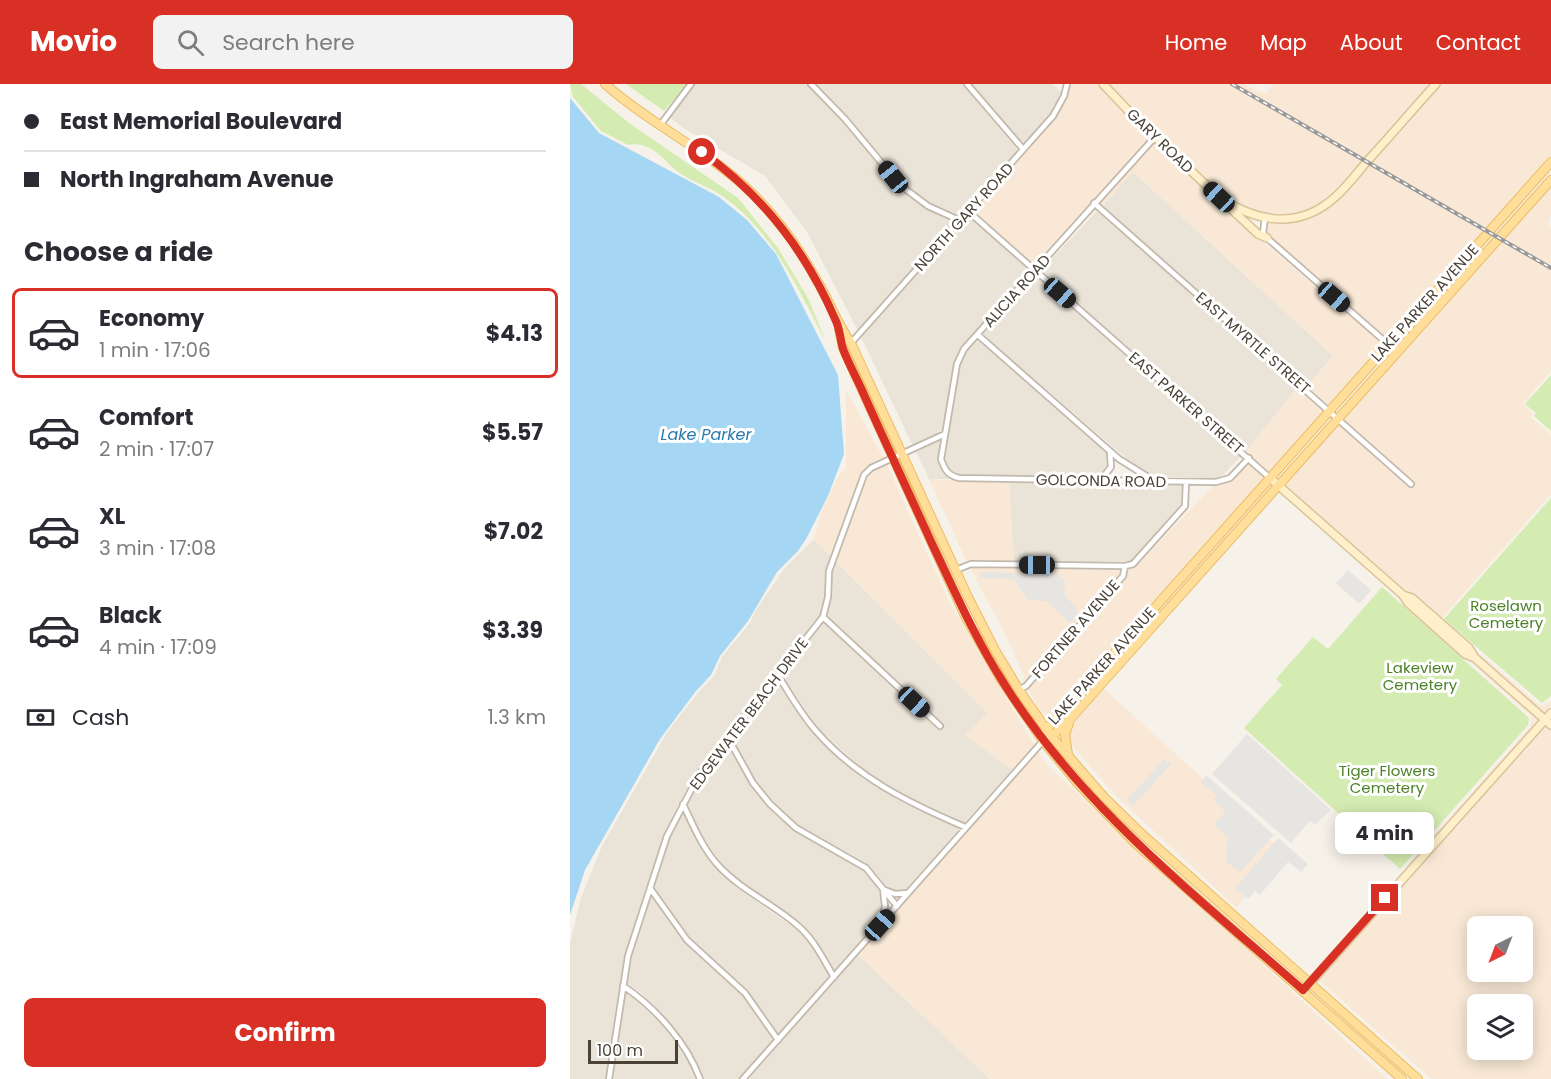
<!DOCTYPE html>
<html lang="en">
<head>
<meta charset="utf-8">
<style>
  :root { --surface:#fff; --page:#f2f2f3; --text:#2b2b33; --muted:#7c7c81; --line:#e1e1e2; --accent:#d93025 }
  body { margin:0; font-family:Poppins,sans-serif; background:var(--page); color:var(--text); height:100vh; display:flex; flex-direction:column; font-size:22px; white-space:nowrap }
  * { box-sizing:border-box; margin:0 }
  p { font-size:20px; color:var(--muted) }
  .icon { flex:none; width:33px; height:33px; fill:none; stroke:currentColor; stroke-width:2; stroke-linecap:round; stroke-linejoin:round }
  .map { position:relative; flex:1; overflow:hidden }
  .drawer { display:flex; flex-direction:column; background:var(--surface); width:570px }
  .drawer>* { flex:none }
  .guide { display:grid; align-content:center; height:132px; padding:0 24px; background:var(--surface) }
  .needle { width:39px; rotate:222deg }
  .controls { position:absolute; left:897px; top:832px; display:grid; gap:12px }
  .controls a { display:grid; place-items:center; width:66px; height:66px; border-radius:9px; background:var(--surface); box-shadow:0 3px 15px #0003; font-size:30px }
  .scale { position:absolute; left:18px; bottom:15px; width:90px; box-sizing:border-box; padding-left:6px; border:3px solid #4a4237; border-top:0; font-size:16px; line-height:21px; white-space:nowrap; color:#4a4237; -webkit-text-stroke:4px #fff; paint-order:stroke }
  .end { position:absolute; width:27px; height:27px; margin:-14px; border:8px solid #d93025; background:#fff; box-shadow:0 0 0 3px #fff }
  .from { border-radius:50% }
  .bubble { position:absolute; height:42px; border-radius:9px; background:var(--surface); box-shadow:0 3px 15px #0003; font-size:20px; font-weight:700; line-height:42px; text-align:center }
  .car { position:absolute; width:18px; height:36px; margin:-18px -9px; border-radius:8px; box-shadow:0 0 4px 2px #0007; background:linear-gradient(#222 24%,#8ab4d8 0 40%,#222 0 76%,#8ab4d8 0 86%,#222 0) }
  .guide b { display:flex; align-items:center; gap:21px; height:57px; font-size:22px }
  .guide b+b { border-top:2px solid var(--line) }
  .guide i { width:15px; height:15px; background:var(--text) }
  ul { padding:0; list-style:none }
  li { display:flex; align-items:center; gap:18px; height:90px; margin:0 12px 9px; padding:0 12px; border:3px solid transparent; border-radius:9px }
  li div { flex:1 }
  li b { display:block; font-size:22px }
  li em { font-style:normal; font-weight:700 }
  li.active { border-color:var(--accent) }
  li>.icon { width:54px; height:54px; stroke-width:1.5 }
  h2 { padding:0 24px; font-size:27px; line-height:72px }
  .pay { display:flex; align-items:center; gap:15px; height:66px; padding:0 24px; font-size:22px }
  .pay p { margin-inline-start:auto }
  .button { display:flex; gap:12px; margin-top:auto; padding:12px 24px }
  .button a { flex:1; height:69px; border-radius:9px; background:var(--accent); color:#fff; font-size:24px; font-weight:700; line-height:69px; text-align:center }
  header { display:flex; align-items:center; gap:36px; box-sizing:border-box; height:84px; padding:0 30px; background:var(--accent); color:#fff }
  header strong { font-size:28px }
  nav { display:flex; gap:33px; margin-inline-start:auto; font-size:21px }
  .search { width:420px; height:54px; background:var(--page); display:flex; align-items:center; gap:15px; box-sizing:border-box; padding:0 21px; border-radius:9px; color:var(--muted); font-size:22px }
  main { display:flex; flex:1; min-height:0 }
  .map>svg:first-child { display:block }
  .residential { fill:#eae3d8 }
  .commercial { fill:#f8e8d5; fill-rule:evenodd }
  .green { fill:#d4ebb1 }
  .parking { fill:#e7e5e2 }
  .water { fill:#a5d7f4 }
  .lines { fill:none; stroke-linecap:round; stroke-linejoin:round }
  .street-casing { stroke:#c2b9ac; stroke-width:8 }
  .secondary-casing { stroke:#d8c498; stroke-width:10 }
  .primary-casing { stroke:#eabc64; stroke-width:10 }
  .street { stroke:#fff; stroke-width:4.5 }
  .secondary { stroke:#fff0cb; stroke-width:7 }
  .primary { stroke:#ffde9a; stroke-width:8 }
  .rail-casing { stroke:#999; stroke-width:4 }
  .rail { stroke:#fff; stroke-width:1.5; stroke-dasharray:4.5; stroke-linecap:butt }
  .route { stroke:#d93025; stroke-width:8 }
  .labels { text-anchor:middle; stroke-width:6; stroke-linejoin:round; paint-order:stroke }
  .street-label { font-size:15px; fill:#4a4237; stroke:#fff }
  .park-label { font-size:15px; fill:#4d8027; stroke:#fff }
  .water-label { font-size:16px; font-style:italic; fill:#287aac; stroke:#fff }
</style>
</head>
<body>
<header>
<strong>Movio</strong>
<div class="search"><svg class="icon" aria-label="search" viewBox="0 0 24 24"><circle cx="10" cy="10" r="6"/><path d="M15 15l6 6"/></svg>Search here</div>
<nav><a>Home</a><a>Map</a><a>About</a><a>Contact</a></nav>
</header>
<main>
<section class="drawer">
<div class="guide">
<b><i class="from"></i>East Memorial Boulevard</b>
<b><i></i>North Ingraham Avenue</b>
</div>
<h2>Choose a ride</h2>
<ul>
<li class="active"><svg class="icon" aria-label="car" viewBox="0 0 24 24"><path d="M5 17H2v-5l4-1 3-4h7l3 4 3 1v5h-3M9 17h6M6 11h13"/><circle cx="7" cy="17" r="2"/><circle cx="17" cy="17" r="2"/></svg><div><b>Economy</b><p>1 min · 17:06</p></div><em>$4.13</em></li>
<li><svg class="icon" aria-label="car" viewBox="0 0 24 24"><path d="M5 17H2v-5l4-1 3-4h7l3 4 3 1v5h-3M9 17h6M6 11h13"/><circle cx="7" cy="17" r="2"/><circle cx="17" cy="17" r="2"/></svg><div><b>Comfort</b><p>2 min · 17:07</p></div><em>$5.57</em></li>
<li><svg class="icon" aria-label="car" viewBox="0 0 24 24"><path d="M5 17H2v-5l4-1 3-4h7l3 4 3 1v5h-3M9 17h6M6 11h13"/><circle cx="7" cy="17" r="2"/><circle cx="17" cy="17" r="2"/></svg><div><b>XL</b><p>3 min · 17:08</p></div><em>$7.02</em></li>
<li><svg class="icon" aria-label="car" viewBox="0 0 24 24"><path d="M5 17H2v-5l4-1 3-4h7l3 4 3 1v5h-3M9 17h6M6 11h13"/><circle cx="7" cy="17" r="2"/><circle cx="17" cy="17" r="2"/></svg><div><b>Black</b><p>4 min · 17:09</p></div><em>$3.39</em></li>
</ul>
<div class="pay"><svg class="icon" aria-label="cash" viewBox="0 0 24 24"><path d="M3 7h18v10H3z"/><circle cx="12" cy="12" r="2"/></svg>Cash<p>1.3 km</p></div>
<div class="button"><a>Confirm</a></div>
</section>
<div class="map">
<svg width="981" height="995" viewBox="0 0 981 995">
  <rect width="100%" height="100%" fill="#f6f2ea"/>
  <path class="residential" d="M125,0H236L273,38L328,103L356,125L386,138L288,247L237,148L195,92L115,45L99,33Z
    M246,0H392L449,66L390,133L360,119L333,99L278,33Z
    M402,0H483L492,9L480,31L453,61Z
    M563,88L763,272L737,302L532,122Z
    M527,127L728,303L676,367L470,187Z
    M399,133L461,187L387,270L372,348L343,362L291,253Z
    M465,191L671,372L650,394L588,395L558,376L413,250Z
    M408,255L537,369L538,382L529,394L390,391L378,384L375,374L390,281L396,267Z
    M371,356L368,376L372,388L379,395H359L346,368Z
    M439,399L612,401V418L604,431L561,477L444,478Z
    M244,455L261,472L256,487L255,513L250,532L153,653L127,688L109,719L95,750L55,872L49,903L36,995H0V859L11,814L32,762L98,647L128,609L144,592L152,573L180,539L185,528L214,485Z
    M265,477L418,629L395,651L442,686L394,739L336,713L298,690L250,646L211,590L253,538L369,647L374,642L257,532L261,513L262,487Z
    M207,596L244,650L293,695L333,719L390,744L336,806L326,807L316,803L307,790L290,775L228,741L203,718L186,697L162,654Z
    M157,659L180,701L207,732L224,747L286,780L302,795L309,806L312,823L309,836L265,888L246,856L232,840L170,798L150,777L134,756L117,720L133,691Z
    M113,727L129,760L145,782L166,803L227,846L240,860L260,893L209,951L177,906L119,854L84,803L100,753Z
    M81,812L114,858L172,911L204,956L169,995H134L126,976L97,937L71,909L57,900L62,873Z
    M288,871L420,995H181L179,993Z
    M55,907L66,915L92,941L120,980L127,995H43Z"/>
  <path class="commercial" d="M500,0H528L580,53L465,182L403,128L485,34L497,14Z
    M537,0H673L695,10L704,0H862L763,111L741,125L711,132L672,124L652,110L573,37Z
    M870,0H981V73L818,256L699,152L696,148L698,138H717L734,135L771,111Z
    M584,57L664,133L814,261L760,322L737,302L763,272L563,88L532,122L529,119Z
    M981,82V91L827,264L823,260Z
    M981,100V130L978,140L981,144V287L953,319L962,330V334L981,351V410L871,535L844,511L834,507L714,400L769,339L841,404L846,400L773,334Z
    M728,303L755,327L700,389L676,367Z
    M276,306L314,375L300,381L289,393L261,472L244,455L250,431L267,394L276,384Z
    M678,379L695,394L479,636L467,622L458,604L550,501L558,485L570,478L643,402L661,397Z
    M317,381L379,517L464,661L442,686L395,651L418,629L265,477L294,396L302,387Z
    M359,395L439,399L444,478H397Z
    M700,398L704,402L487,644L483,640Z
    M400,484L401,483L551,486L545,497L456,597L436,552Z
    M903,564L969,621H975L981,616V624L975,631L909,573Z
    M895,573L905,578L970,636L839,782L838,781L961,642V632Z
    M532,603L707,762L667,824L548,714L498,657L500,644L505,635Z
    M975,640L981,645V995H861L748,895ZM908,843H952V888H908ZM908,921H952V966H908Z
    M468,667L479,683L817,995H420L288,871Z"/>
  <path class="green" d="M0,0H11L59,39L168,114L208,164L239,216L256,258C228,205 203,147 151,111C139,103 123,98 111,90C93,77 82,56 58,61L31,47L3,13Z
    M56,0H118L94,27Z
    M981,291V347L964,332L966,329L955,320Z
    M981,414V612L972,619L874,535Z
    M812,503L959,634L958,641L830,785L674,644L712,601L706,595L743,553L758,565Z"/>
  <path class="parking" d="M778,486L801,506L789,520L766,499Z
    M410,488L490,490V494L494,495L495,512L508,525L505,528L508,531L500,539L477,517L457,516L444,495L410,494Z
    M677,650L761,726L745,741L740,737L721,759L642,690Z
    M594,675L601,680L563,722L557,716Z
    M636,691L704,751L670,788L656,778L658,754L644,740L656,727L644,717L647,712L630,698Z
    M708,754L738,780L731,788L718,778L690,811L685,807L678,815L665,804Z"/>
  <path class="water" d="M0,14L29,49L149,113L177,136L206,170L268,291L274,370L258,412L236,455L228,467L207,488L178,537L150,572L141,591L126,607L90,655L15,786L0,831Z"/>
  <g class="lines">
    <g class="street-casing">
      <path id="street" d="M241,0L275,35L330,101L358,122L391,137
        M397,0L453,65
        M91,40L121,0
        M585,53L394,265L387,280L371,375C375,386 377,391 389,394L646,398L660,394L679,374
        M524,119L841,400
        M399,128L700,394
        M695,134L693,149L697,154L827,268
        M408,251L549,375L586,398
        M281,259L483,32L494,12L497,0
        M530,397L541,383L540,368
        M386,486L401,480L555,482L563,480L615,422L616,398
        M253,533L370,642
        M207,590C220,610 231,630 246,647C287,694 339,719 395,743
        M449,606L456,602L547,499L553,492L555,482
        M158,654L183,699L200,720L226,744L296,784L327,822
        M113,720C123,741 132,763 147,780C170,806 202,819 227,841C244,855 253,875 264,893
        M80,804L117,856L175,909L208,956
        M315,806L325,810L338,809
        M312,838L315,822L313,805
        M53,902C85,923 117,959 130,995
        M39,995L58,872L97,752L130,689L253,533L258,513L259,487L294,391L301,384L375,350
        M173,995L473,657"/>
    </g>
    <g class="secondary-casing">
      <path id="secondary" d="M533,0L570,39L651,115
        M649,113C686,138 728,146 764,114C778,102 789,86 801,73C823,49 844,24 866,0
        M659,123L688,150L697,154
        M700,394L833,511L838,519L895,570L905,574
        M833,511L842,514L899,564L905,574L981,641
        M733,907L981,629"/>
    </g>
    <g class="primary-casing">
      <path id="primary" d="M35,0C81,41 139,67 183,110C208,135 229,164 246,195C259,216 267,239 281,259L398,513L425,566L449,606L482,653L534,713L572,750L848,995
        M269,245L273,264L396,534L432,597L473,657L509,701L565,759L832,995
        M475,647L981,78
        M480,654L502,633L981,96
        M498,670L495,651L499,639"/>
    </g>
    <use href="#street" class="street"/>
    <use href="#secondary" class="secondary"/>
    <use href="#primary" class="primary"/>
    <g class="rail-casing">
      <path id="rail" d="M662,0L981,184"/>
    </g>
    <use href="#rail" class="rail"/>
  </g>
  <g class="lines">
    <path class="route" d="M132,68C192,111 236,167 265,235C270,244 270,255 273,265C278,278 285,291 291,304C314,356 339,409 363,462C385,508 405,554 433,598C510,722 625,811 733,906L815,814"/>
  </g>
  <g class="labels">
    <g class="street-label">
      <text transform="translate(590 57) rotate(44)" y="5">GARY ROAD</text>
      <text transform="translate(394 133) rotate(-48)" y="5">NORTH GARY ROAD</text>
      <text transform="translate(447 207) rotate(-48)" y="5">ALICIA ROAD</text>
      <text transform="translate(855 219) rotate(-48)" y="5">LAKE PARKER AVENUE</text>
      <text transform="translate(683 259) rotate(41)" y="5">EAST MYRTLE STREET</text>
      <text transform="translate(616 319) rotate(41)" y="5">EAST PARKER STREET</text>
      <text transform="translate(531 397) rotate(1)" y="5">GOLCONDA ROAD</text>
      <text transform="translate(506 545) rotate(-49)" y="5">FORTNER AVENUE</text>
      <text transform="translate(532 582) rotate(-48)" y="5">LAKE PARKER AVENUE</text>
      <text transform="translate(179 630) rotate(-53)" y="5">EDGEWATER BEACH DRIVE</text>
    </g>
    <g class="park-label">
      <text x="936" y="527">Roselawn<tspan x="936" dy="17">Cemetery</tspan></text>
      <text x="850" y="589">Lakeview<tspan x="850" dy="17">Cemetery</tspan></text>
      <text x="817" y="692">Tiger Flowers<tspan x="817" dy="17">Cemetery</tspan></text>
    </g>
    <g class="water-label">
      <text x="136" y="356">Lake Parker</text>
    </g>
  </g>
</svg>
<div class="controls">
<a><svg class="needle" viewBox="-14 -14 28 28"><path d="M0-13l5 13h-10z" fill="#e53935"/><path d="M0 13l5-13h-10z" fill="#7c7c81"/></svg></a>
<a><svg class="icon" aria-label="layers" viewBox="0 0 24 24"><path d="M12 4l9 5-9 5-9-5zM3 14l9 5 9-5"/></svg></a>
</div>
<div class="scale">100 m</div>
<i class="end from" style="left:132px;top:68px"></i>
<i class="end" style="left:815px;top:814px"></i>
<div class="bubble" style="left:765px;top:728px;width:99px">4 min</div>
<i class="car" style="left:323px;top:93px;rotate:321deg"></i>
<i class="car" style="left:649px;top:113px;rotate:313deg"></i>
<i class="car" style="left:490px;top:209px;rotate:131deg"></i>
<i class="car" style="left:764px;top:213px;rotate:131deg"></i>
<i class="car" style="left:467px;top:481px;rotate:270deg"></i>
<i class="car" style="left:344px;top:618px;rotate:133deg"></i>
<i class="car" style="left:310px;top:841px;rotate:42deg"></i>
</div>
</main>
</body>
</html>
